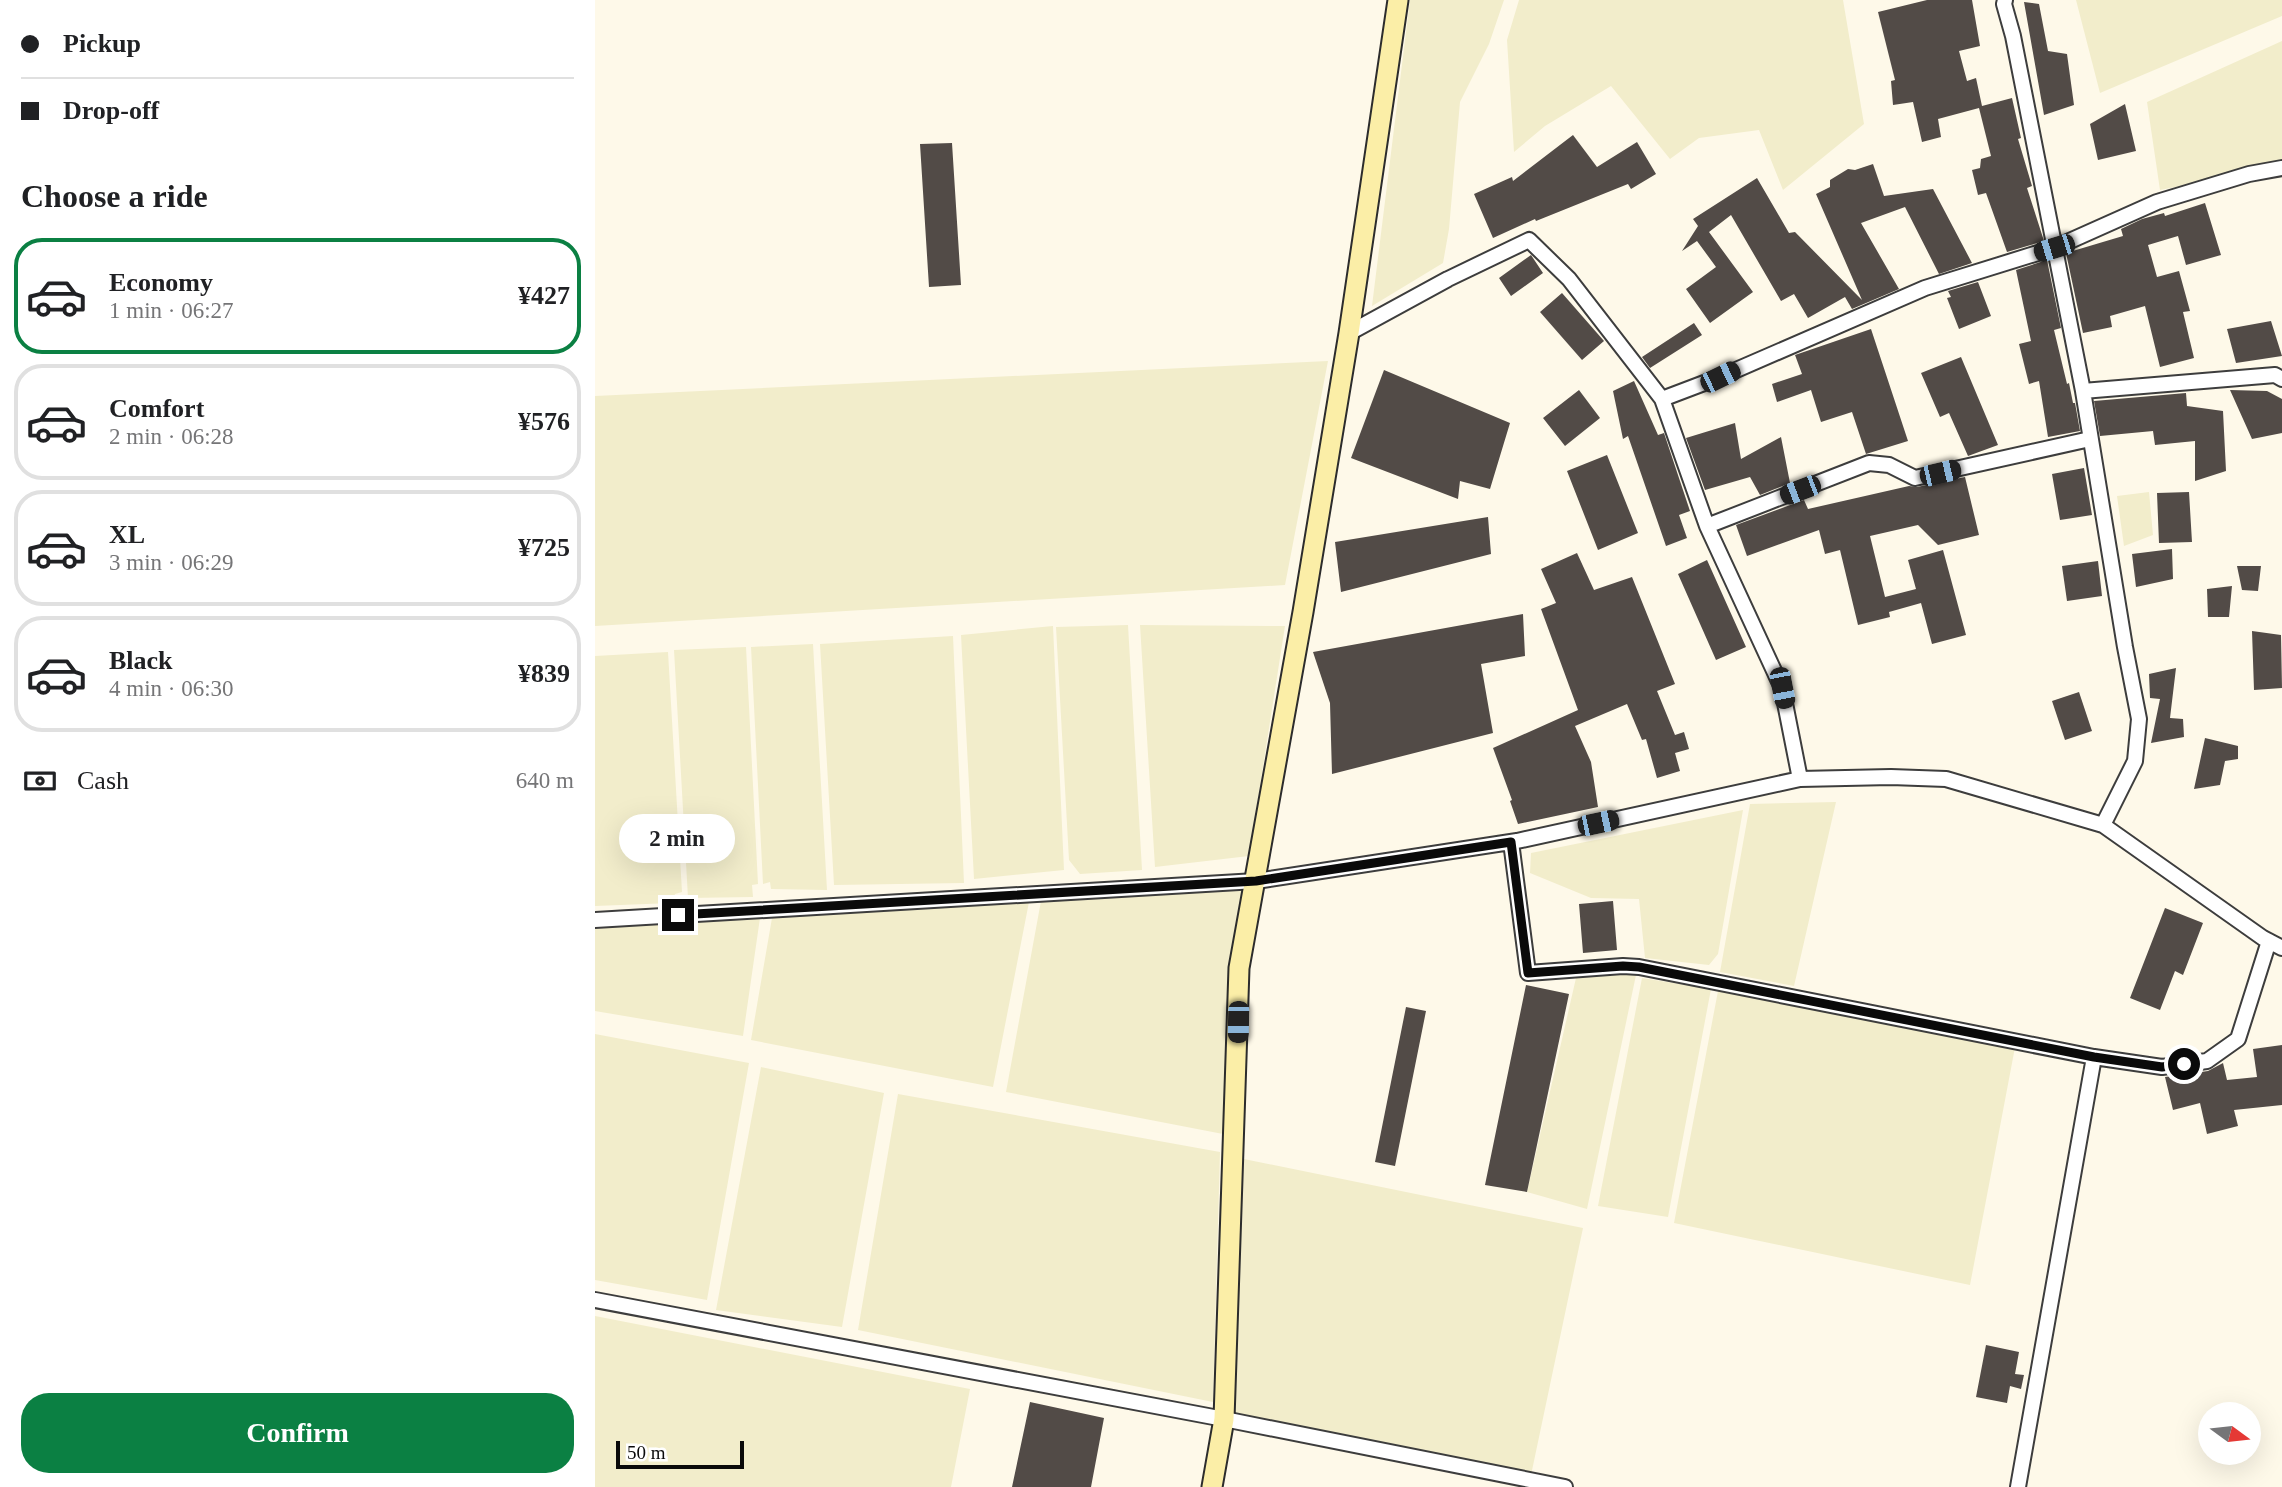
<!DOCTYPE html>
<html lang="en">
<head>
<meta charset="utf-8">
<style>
  :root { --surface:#fff; --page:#f6f6f6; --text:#202124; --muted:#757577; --line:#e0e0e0; --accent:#0b8043 }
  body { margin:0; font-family:Georgia,serif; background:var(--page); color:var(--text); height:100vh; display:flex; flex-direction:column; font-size:26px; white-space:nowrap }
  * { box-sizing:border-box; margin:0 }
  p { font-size:23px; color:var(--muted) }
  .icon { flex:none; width:38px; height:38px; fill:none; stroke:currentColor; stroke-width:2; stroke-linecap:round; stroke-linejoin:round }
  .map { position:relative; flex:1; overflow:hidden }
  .details { display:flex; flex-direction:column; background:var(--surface); width:595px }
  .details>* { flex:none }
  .hud { display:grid; align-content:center; height:154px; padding:0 21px; background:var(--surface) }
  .needle { width:46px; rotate:105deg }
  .controls { position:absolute; left:1603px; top:1402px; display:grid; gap:14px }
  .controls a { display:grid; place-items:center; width:63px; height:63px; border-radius:50%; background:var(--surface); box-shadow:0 7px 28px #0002; font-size:35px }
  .scale { position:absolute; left:21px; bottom:18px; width:128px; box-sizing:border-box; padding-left:7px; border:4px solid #0a0a0a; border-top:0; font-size:19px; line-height:24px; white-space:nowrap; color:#0a0a0a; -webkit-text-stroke:5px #fff; paint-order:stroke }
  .end { position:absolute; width:32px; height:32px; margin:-16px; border:9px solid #0a0a0a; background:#fff; box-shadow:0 0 0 4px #fff }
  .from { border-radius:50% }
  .bubble { position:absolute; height:49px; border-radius:24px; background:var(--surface); box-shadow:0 7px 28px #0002; font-size:23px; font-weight:800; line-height:49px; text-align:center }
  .car { position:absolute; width:21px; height:42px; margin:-21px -10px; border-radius:9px; box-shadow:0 0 5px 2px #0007; background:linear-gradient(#222 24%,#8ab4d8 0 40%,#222 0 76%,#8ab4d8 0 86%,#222 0) }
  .hud b { display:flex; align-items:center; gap:24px; height:66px; font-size:26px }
  .hud b+b { border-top:2px solid var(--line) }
  .hud i { width:18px; height:18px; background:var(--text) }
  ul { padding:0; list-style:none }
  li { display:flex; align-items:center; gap:21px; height:116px; margin:0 14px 10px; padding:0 7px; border:4px solid var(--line); border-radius:28px }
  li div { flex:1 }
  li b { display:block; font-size:26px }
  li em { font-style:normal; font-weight:800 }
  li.selected { border-color:var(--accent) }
  li>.icon { width:63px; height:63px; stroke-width:1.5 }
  h2 { padding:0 21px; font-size:32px; line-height:84px }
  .pay { display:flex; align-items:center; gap:18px; height:77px; padding:0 21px; font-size:26px }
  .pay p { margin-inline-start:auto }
  .button { display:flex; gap:14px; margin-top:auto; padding:14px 21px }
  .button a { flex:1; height:80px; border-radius:28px; background:var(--accent); color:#fff; font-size:28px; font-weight:800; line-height:80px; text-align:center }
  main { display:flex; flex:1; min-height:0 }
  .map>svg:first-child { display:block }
  .farmland { fill:#f2edcb }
  .building { fill:#524b47 }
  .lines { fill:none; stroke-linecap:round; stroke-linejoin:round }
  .street-casing { stroke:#3d3d3d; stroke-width:18 }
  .secondary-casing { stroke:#2c2c2c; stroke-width:23 }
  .street { stroke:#fff; stroke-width:14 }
  .secondary { stroke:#fbeea7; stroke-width:19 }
  .route { stroke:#0a0a0a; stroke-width:9 }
</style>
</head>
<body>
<main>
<section class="details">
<div class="hud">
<b><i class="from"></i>Pickup</b>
<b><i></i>Drop-off</b>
</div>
<h2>Choose a ride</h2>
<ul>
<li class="selected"><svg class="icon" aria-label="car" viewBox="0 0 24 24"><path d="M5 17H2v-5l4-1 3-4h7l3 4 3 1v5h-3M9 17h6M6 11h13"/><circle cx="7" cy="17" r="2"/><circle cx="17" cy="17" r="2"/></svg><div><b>Economy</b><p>1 min · 06:27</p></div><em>¥427</em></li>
<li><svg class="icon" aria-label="car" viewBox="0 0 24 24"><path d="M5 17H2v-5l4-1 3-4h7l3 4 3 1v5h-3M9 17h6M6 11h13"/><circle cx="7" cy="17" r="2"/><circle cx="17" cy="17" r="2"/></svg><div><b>Comfort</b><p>2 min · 06:28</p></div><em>¥576</em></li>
<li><svg class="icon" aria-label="car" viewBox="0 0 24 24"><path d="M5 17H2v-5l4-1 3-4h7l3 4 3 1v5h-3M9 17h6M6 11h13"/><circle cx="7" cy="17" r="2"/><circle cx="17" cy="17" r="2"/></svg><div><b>XL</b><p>3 min · 06:29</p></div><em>¥725</em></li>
<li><svg class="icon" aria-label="car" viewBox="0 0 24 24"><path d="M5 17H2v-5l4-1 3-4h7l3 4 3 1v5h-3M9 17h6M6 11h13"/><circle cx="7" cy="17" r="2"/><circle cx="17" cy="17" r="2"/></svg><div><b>Black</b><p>4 min · 06:30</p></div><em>¥839</em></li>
</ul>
<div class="pay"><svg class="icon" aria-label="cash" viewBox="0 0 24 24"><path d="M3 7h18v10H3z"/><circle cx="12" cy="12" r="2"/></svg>Cash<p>640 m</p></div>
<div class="button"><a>Confirm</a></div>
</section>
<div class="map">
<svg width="1687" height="1487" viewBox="0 0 1687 1487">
  <rect width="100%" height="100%" fill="#fef9e9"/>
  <path class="farmland" d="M815,0H909L894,44L865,102L854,229L848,263L777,306Z
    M924,0H1248L1269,124L1188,190L1164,130L1104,138L1075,159L1016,86L950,126L919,152L912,40Z
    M1481,0H1687V16L1505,93Z
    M1687,41V166L1565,190L1552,102Z
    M733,361L690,585L0,626V396Z
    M1554,492L1558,535L1529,546L1522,496Z
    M533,625L547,870L485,874L474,860L461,627Z
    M545,625L690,626L654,856L560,867Z
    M458,626L469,870L379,879L366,635Z
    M358,636L369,883L239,885L225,644Z
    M218,644L232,890L176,889L175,882L168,884L156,647Z
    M151,647L163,884L157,885L158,897L93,898L79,650Z
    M73,652L87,892L80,894L77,903L0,906V656Z
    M1241,802L1199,986L1125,972L1155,804Z
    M1148,810L1123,954L1114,965L1050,958L1044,899L996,898L935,873L936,853Z
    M653,887L636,963L628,1134L411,1092L446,901Z
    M434,902L398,1087L156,1040L177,918Z
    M166,911L148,1036L0,1011V929Z
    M1028,966L1041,975L992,1209L932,1192L981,978Z
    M1047,978L1116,989L1073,1217L1003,1206Z
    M1123,991L1350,1028L1421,1042L1375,1285L1079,1223Z
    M0,1034L154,1063L112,1300L0,1280Z
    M166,1067L289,1093L247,1327L121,1310Z
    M303,1094L625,1152L618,1402L263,1330Z
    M639,1157L988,1228L935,1480L629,1419Z
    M0,1316L375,1389L356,1487H0Z"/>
  <path class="building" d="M1332,0H1377L1385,46L1364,51L1372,81L1381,78L1387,106L1417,98L1426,138L1423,139L1437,186L1432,188L1449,241L1412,252L1391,193L1383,195L1377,170L1385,168L1386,159L1396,156L1384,108L1343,119L1346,137L1327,142L1318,102L1298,105L1296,81L1300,80L1283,12Z
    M1429,2L1444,4L1453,51L1472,54L1479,105L1449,115Z
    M1530,104L1541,151L1503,160L1495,124Z
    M978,135L1002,167L1042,142L1061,174L1036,189L1033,184L941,221L940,219L898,238L879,194L917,177L918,181Z
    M357,143L366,285L334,287L325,144Z
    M1278,164L1289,196L1338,189L1377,263L1344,274L1310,207L1266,223L1304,289L1257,309L1250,297L1213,318L1199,294L1186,301L1136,215L1114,232L1158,292L1115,323L1091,289L1121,267L1102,241L1087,251L1103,226L1098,219L1162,178L1194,233L1200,232L1267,300L1221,194L1235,187V180L1253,169L1260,170Z
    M1610,203L1626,255L1591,265L1583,236L1553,245L1562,277L1584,271L1595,311L1588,312L1599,358L1565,367L1550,306L1515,316L1517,327L1488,333L1471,253L1528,236L1526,229L1547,219L1569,213L1570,216Z
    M936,255L948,273L916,296L904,278Z
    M1452,260L1466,328L1459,330L1472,384L1474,383L1478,403H1480L1485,431L1453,437L1444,381L1434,384L1424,344L1436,341L1421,270Z
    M1383,282L1396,316L1364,329L1352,298L1356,297L1353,291Z
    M967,293L1009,341L987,360L945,312Z
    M1676,321L1687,356L1641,363L1632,329Z
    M1099,323L1107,335L1055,368L1047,357Z
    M1276,329L1313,441L1271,454L1257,412L1226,422L1216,390L1182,402L1177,384L1207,374L1200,355Z
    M1366,357L1403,445L1373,456L1354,413L1345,417L1326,373Z
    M789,370L915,423L895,489L865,481L863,499L756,458Z
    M1039,381L1063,435L1069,433L1095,511L1084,515L1092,538L1071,546L1033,436L1028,439L1018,391Z
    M984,390L1005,418L970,446L948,418Z
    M1635,390L1672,391L1687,399V433L1657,439Z
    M1591,393L1592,406L1628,411L1631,471L1600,481V441L1560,445L1558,431L1505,436L1499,401Z
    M1140,423L1146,459L1186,437L1195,483L1165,495L1155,477L1110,490L1091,438Z
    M1012,455L1043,533L1003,550L972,471Z
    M1489,468L1497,515L1465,520L1457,474Z
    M1370,477L1384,535L1343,545L1323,525L1275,536L1290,597L1321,589L1313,560L1348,550L1371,635L1337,644L1326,603L1294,612L1295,617L1263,625L1245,550L1230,554L1224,530L1152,556L1141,525L1209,500L1213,509L1314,486L1322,487Z
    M1594,492L1597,542L1564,543L1562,493Z
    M893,517L896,554L746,592L740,542Z
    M1577,549L1578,579L1541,587L1537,554Z
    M982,553L999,590L1037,577L1080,684L1062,691L1080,735L1089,732L1094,749L1080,753L1085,771L1062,778L1051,739L1047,740L1032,704L980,726L996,762L1003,807L923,824L915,801L917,800L898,748L983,710L946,609L961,603L946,569Z
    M1112,560L1151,647L1121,660L1083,574Z
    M1503,561L1507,596L1472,601L1467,566Z
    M1642,566H1666L1663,591L1647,590Z
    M1637,586L1634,617H1613L1612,589Z
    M928,614L930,656L886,664L898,733L737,774L735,703L718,652Z
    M1657,631L1686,635L1687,688L1659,690Z
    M1581,668L1575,718L1588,719L1589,737L1556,743L1565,699L1555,698L1554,674Z
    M1484,692L1497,731L1470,740L1457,701Z
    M1610,738L1643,746V759L1630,761L1625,785L1599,789Z
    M1018,901L1022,950L988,953L984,904Z
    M1570,908L1608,923L1588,975L1580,971L1565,1010L1535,998Z
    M931,985L974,994L932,1192L890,1185Z
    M811,1007L831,1011L800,1166L780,1162Z
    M1687,1045V1105L1639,1110L1643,1126L1612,1134L1605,1103L1578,1110L1570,1077L1613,1071L1628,1063L1632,1080L1662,1077L1658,1049Z
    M1391,1345L1424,1352L1420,1374L1429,1375L1426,1389L1415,1386L1412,1403L1381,1397Z
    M435,1402L509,1418L496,1487H417Z"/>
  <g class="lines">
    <g class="street-casing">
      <path id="street" d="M1410,0L1409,4L1418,36L1488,391L1530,647L1544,719L1540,761L1508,825
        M754,333L853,279L934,240L974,279L1067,399L1112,526L1274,463L1294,465L1320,478L1495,439
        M1488,391L1680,375L1687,379
        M1067,399L1125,377L1330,288L1459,248L1562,202L1654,174L1687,168
        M1112,526L1187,688L1205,779
        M916,842L933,973L1028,966L1044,967L1499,1057
        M0,920L661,881L922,841L1205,779L1296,777L1351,779L1508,825L1668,938L1687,948
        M0,1300L629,1419L970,1487
        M1423,1487L1499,1057L1567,1067L1612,1061L1643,1039L1674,941"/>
    </g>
    <g class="secondary-casing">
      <path id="secondary" d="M617,1487L629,1419L644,968L708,612L754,333L803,0"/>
    </g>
    <use href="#street" class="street"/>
    <use href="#secondary" class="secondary"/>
  </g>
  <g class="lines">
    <path class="route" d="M83,915L661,881L916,842L933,973L1028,966L1044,967L1499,1057L1567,1067L1589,1064"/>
  </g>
</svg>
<div class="controls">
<a><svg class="needle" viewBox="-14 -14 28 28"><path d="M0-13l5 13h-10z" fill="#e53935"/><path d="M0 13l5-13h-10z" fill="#757577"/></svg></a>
</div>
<div class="scale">50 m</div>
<i class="end from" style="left:1589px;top:1064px"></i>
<i class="end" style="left:83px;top:915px"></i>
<div class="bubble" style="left:24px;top:814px;width:116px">2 min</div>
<i class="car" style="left:1459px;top:248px;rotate:253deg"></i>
<i class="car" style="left:1125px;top:377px;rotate:64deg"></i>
<i class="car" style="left:1345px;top:473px;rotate:77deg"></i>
<i class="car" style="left:1205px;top:490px;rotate:249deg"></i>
<i class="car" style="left:1187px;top:688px;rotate:169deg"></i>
<i class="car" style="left:1003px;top:823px;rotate:78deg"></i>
<i class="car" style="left:643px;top:1022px;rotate:181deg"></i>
</div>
</main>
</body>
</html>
